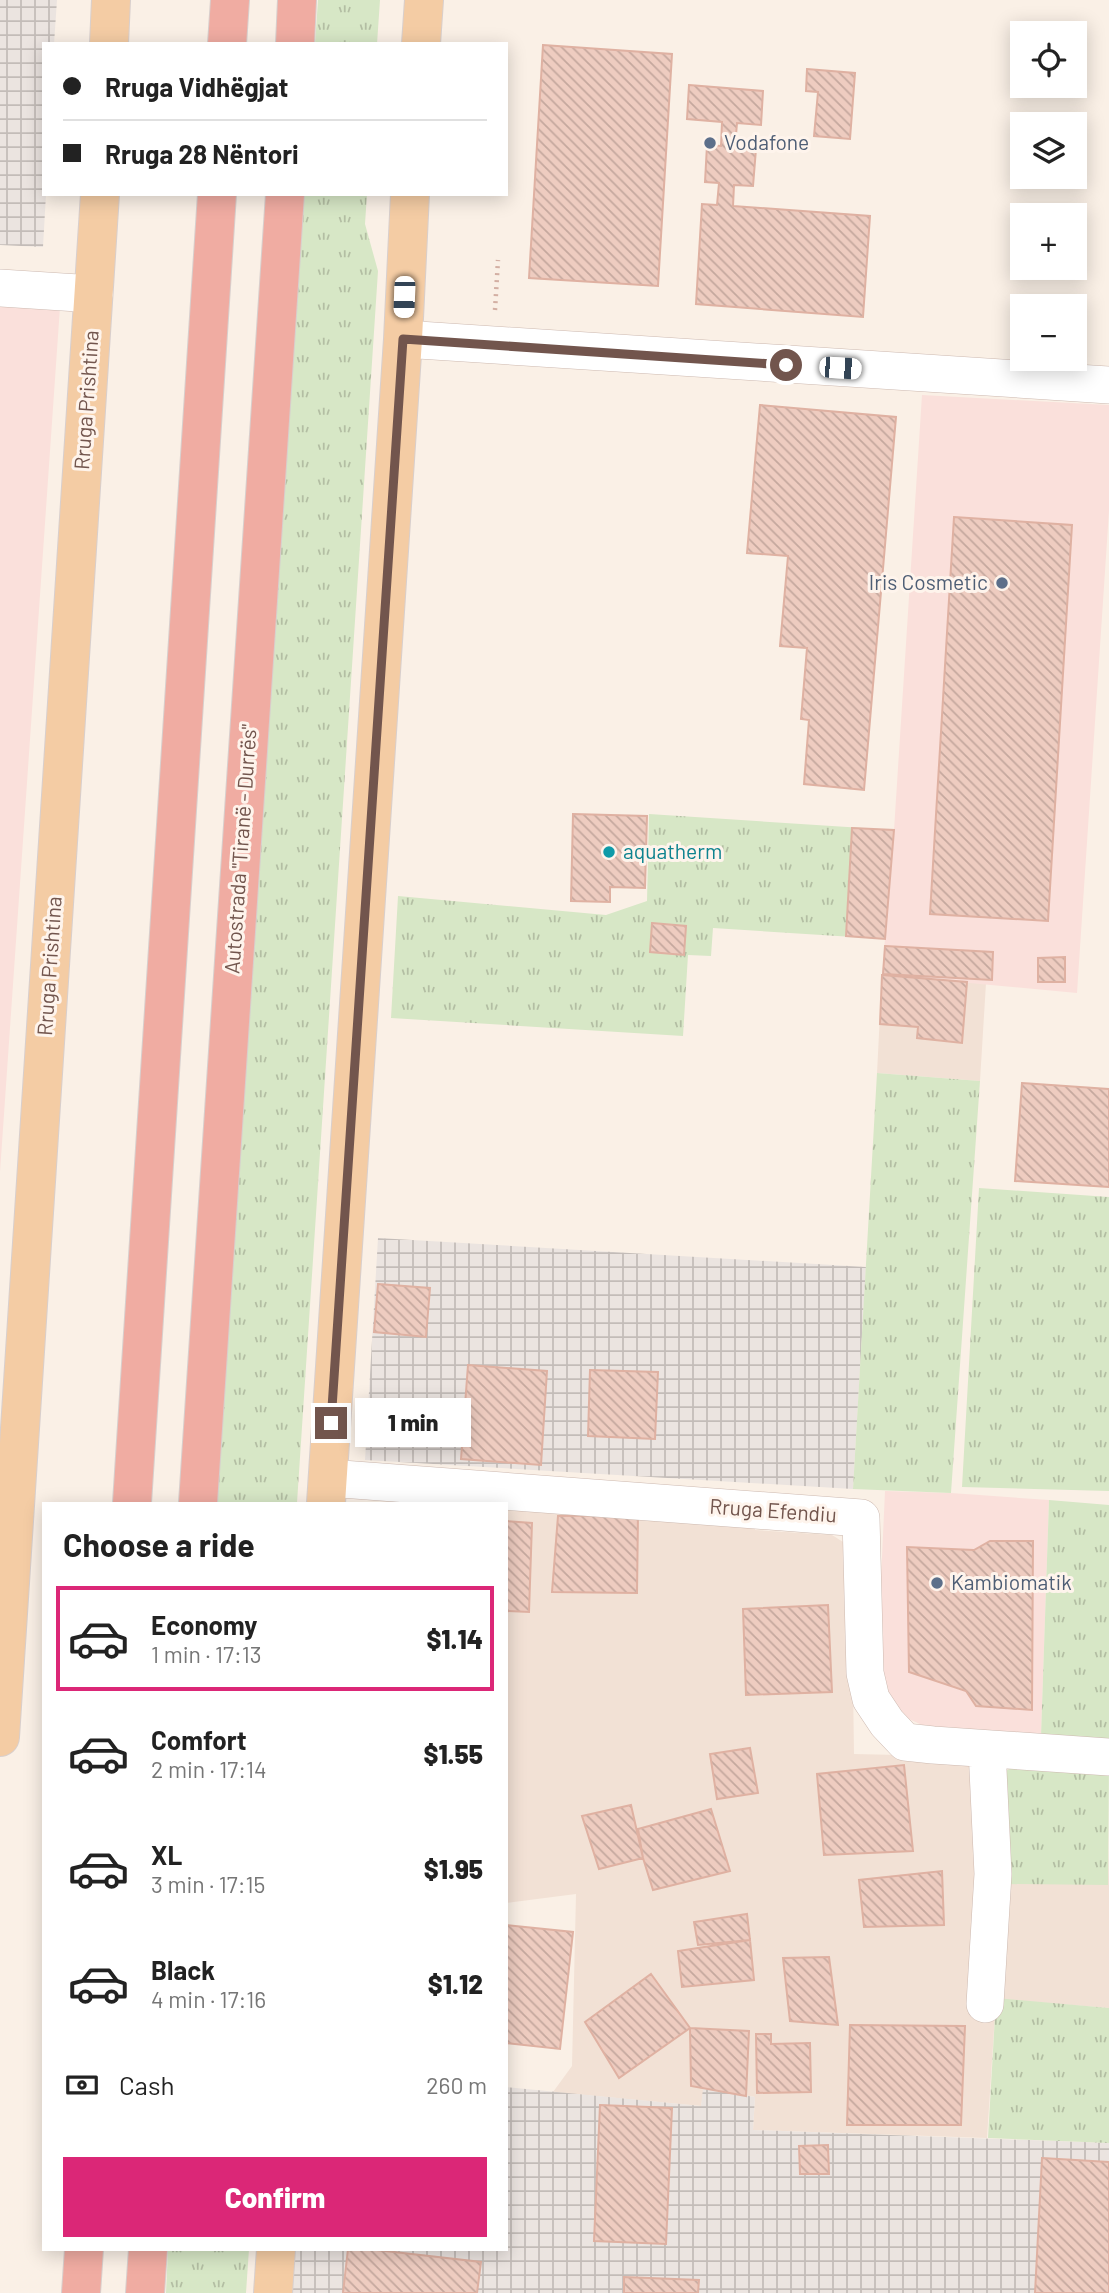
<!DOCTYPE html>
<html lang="en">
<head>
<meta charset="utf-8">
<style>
  :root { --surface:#fff; --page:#f6f6f6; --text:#222; --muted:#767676; --line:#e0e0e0; --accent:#db2777 }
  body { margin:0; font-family:Barlow,sans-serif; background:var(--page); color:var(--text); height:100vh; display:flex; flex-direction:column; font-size:26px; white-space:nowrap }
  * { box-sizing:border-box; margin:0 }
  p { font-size:23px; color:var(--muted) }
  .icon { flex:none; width:38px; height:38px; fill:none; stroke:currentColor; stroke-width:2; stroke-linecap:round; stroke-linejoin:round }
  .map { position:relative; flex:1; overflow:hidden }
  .side { position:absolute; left:42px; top:1502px; width:466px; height:749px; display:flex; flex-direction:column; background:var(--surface); border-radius:0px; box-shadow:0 4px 18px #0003 }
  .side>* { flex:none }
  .banner { position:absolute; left:42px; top:42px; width:466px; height:154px; border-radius:0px; box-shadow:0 4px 18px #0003; display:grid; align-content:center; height:154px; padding:0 21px; background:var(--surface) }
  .buttons { position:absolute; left:1010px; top:21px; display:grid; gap:14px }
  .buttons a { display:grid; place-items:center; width:77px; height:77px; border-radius:0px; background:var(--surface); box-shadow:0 4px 18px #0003; font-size:35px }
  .end { position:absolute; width:32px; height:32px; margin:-16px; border:9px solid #72554d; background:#fff; box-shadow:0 0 0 4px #fff }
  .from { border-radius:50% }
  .bubble { position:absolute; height:49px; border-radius:0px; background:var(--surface); box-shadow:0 4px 18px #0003; font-size:23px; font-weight:800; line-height:49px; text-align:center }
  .car { position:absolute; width:21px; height:42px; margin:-21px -10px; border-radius:9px; box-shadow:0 0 5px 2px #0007; background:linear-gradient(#fff 24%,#345 0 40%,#fff 0 76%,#345 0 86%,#fff 0) }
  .banner b { display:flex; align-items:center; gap:24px; height:66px; font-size:26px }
  .banner b+b { border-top:2px solid var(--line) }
  .banner i { width:18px; height:18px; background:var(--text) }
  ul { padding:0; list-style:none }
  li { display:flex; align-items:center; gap:21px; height:105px; margin:0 14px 10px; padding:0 7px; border:4px solid transparent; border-radius:0px }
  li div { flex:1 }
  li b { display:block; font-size:26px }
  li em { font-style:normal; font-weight:800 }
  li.active { border-color:var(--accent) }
  li>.icon { width:63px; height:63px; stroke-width:1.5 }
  h2 { padding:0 21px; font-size:32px; line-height:84px }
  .pay { display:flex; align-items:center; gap:18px; height:77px; padding:0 21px; font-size:26px }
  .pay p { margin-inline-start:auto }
  .primary-button { display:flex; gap:14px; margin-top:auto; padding:14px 21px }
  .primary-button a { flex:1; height:80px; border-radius:0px; background:var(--accent); color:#fff; font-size:28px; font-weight:800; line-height:80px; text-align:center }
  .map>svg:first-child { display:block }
  .residential { fill:#f2e1d5 }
  .commercial { fill:#fae0db }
  .industrial { fill:url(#industrial-grid) }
  .grass { fill:url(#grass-tufts) }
  .building { fill:url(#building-back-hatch); stroke:#dfb1a2; stroke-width:2 }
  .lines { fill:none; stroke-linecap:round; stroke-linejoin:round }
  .minor-casing { stroke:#cdb9b0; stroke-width:38 }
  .major-casing { stroke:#d8cfcd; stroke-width:40 }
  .highway-casing { stroke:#d8cfcd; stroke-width:40 }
  .path { stroke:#d3afa3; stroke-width:4.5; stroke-dasharray:2 5; stroke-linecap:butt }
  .minor { stroke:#fff; stroke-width:37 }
  .major { stroke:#f4cca4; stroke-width:38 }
  .highway { stroke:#f0aca2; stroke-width:38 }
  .route { stroke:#72554d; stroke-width:9 }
  .service-dot { fill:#5c6f8a; stroke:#fef4ec; stroke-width:2.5 }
  .culture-dot { fill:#0f9aa8; stroke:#fef4ec; stroke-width:2.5 }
  .labels { text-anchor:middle; stroke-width:6; stroke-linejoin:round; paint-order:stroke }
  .service-label { font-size:21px; fill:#4e5e75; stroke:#fef4ec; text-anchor:start }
  .street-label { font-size:21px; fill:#72554d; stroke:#fef4ec }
  .culture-label { font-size:21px; fill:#0d838f; stroke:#fef4ec; text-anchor:start }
</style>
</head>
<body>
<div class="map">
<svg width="1109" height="2293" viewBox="0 0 1109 2293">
  <defs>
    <pattern id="industrial-grid" width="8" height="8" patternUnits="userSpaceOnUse" patternTransform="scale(1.75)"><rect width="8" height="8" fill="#ebe4e0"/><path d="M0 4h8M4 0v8" fill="none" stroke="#c3bcb8"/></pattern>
    <pattern id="grass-tufts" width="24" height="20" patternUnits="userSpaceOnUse" patternTransform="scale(1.75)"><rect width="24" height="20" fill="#d7e7c6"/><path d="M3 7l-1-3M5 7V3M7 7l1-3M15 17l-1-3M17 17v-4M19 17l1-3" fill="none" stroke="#b3bea3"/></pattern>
    <pattern id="building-back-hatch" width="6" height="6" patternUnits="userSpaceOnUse" patternTransform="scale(1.75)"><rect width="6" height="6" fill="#eeccc0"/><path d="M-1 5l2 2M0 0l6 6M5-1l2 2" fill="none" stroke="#c5a89e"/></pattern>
  </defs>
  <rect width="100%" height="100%" fill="#faf0e6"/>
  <path class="residential" d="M882,975L986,983L980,1081L877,1073Z
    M506,1503L754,1524L755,1530L832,1535L851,1547L854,1754L898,1755L961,1761L975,1767L1003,1884H1108L1109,1849V2008L996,1999L987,2138L753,2130L755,2097L704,2089L701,2106L553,2092L572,2066L576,1894L506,1903Z"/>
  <path class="commercial" d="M0,304L60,307L0,1172Z
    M922,395L1109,405V511L1077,993L882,975L894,830Z
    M885,1491L951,1493L1049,1500L1041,1736L933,1730L909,1719L892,1705L883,1685L879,1623Z"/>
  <path class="industrial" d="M0,0H57L54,44H44V194H46L43,247L0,245Z
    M378,1238L866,1267L853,1489L365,1460Z
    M506,2087L701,2106L703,2089L755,2097L753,2130L1109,2143V2293H291L295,2249H506Z"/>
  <path class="grass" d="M318,0H380L377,44H315Z
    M304,194H367L365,224L378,271L297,1503H217Z
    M649,814L894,830L885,939L713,928L711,956L688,955L683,1036L391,1018L398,896L606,915L647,901Z
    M877,1073L980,1081L951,1493L853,1489Z
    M979,1188L1109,1197V1491L962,1487Z
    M1049,1500L1109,1505V1739L1041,1736Z
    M1109,1766L1108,1885L1003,1884L998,1777L1007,1770L1016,1767Z
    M996,1998L1109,2008V2143L988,2138Z
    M168,2249H249L246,2293H166Z"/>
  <path class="building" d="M543,45L672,54L658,286L529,278Z
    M807,69L855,73L850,139L814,136L818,92L806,91Z
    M689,85L763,91L761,125L737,123L735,147L756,149L753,186L734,185L733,206L870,216L863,317L696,304L702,204L717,205L719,183L705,182L707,145L721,146L722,122L687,119Z
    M760,405L896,417L864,790L804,784L809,720L801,719L807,648L780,646L788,556L747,553Z
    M954,517L1072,525L1048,921L930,914Z
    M573,814L647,816L645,888L610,887V902L571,901Z
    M852,828L894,830L885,939L846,936Z
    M652,923L686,926L684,955L650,952Z
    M885,946L993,952L992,980L883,974Z
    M1065,957V982H1038V958Z
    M882,975L967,982L962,1043L917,1038L918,1027L880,1024Z
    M1022,1083L1109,1089V1187L1015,1181Z
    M378,1284L430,1288L426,1337L374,1332Z
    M468,1365L547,1371L541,1465L461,1459Z
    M590,1370L658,1372L655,1439L588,1436Z
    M638,1515L637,1593L552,1592L558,1516Z
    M506,1521L532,1523L529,1612L506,1611Z
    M990,1541H1033L1032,1710L976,1706L966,1691L909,1672L907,1547L974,1550Z
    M828,1605L832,1692L746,1695L743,1609Z
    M750,1748L758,1793L717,1799L710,1754Z
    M904,1765L913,1851L824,1855L817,1774Z
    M631,1805L643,1858L599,1869L582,1816Z
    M711,1809L730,1871L653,1890L643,1858L638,1829Z
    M942,1871L944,1925L864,1927L859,1880Z
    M747,1914L750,1940L698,1945L694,1922Z
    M506,1925L573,1932L560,2049L506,2043Z
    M750,1940L754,1980L682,1987L678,1951Z
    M829,1957L838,2025L790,2021L783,1958Z
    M651,1974L690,2028L619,2078L585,2022Z
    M850,2025L965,2026L961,2125H847Z
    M690,2028L749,2031L746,2096L691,2086Z
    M756,2034H771V2044L810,2043L811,2092L757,2093Z
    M600,2105L672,2108L666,2244L594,2241Z
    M828,2145L829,2174H800L799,2146Z
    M1042,2158L1109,2162V2293H1035Z
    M348,2249H368L481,2262L477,2293H343Z
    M624,2277L699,2280L698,2293H624Z"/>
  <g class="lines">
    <g class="minor-casing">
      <path id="minor" d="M0,288L94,294
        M403,339L1109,385
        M328,1478L861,1518L865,1673L871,1699L887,1723L905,1742L933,1745L1109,1757
        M985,2004L993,1874L987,1749"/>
    </g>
    <g class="major-casing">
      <path id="major" d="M109,44L111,0
        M421,44L424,0
        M326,1503L403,339L410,194
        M0,1737L100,194
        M273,2293L276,2249"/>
    </g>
    <g class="highway-casing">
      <path id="highway" d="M227,44L230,0
        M295,44L297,0
        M132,1503L217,194
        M198,1503L285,194
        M81,2293L84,2249
        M145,2293L148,2249"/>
    </g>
    <path class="path" d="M495,310L498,260"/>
    <use href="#minor" class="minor"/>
    <use href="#major" class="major"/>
    <use href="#highway" class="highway"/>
  </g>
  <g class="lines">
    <path class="route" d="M331,1423L403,339L786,365"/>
  </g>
  <g class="service-dot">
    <circle cx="710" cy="143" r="7"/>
    <circle cx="1002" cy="583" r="7"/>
    <circle cx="937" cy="1583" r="7"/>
  </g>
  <circle class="culture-dot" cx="609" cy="852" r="7"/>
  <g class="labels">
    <g class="service-label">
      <text x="724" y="150">Vodafone</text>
      <text x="988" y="590" text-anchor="end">Iris Cosmetic</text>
      <text x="951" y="1590">Kambiomatik</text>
    </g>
    <g class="street-label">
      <text transform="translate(87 400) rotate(-86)" y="7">Rruga Prishtina</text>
      <text transform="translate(241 849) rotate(-86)" y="7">Autostrada "Tiranë - Durrës"</text>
      <text transform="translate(50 966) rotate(-86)" y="7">Rruga Prishtina</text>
      <text transform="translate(773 1511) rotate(4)" y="7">Rruga Efendiu</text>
    </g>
    <g class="culture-label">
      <text x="623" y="859">aquatherm</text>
    </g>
  </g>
</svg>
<div class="buttons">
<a><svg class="icon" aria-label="locate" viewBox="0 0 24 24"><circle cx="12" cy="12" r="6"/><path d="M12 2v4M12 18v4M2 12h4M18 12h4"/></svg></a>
<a><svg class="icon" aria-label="layers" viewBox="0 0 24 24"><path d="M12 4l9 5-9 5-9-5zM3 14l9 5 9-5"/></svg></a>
<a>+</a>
<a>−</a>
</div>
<i class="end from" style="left:786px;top:365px"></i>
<i class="end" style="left:331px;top:1423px"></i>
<div class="bubble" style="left:355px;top:1398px;width:116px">1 min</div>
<i class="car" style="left:404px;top:297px;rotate:182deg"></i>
<i class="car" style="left:840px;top:368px;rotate:94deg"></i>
<div class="banner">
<b><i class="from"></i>Rruga Vidhëgjat</b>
<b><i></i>Rruga 28 Nëntori</b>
</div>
<section class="side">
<h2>Choose a ride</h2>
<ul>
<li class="active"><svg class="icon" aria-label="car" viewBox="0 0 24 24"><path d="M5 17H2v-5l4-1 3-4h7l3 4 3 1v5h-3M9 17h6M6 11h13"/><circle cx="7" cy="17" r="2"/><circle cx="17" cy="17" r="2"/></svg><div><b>Economy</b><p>1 min · 17:13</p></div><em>$1.14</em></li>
<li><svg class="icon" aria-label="car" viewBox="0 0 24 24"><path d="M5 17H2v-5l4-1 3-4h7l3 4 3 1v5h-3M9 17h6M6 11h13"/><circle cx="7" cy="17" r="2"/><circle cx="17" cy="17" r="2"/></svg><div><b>Comfort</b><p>2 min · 17:14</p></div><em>$1.55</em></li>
<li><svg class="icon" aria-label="car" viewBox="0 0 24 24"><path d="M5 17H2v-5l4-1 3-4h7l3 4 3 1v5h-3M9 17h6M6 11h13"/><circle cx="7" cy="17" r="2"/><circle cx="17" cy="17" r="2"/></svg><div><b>XL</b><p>3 min · 17:15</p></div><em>$1.95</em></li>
<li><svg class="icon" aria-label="car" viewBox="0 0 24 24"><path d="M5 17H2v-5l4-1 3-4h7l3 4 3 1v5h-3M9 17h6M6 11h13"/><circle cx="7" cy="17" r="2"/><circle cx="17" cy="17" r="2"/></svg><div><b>Black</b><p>4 min · 17:16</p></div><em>$1.12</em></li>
</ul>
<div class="pay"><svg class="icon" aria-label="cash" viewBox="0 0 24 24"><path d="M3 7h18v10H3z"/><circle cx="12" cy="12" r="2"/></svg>Cash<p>260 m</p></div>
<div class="primary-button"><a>Confirm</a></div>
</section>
</div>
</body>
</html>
